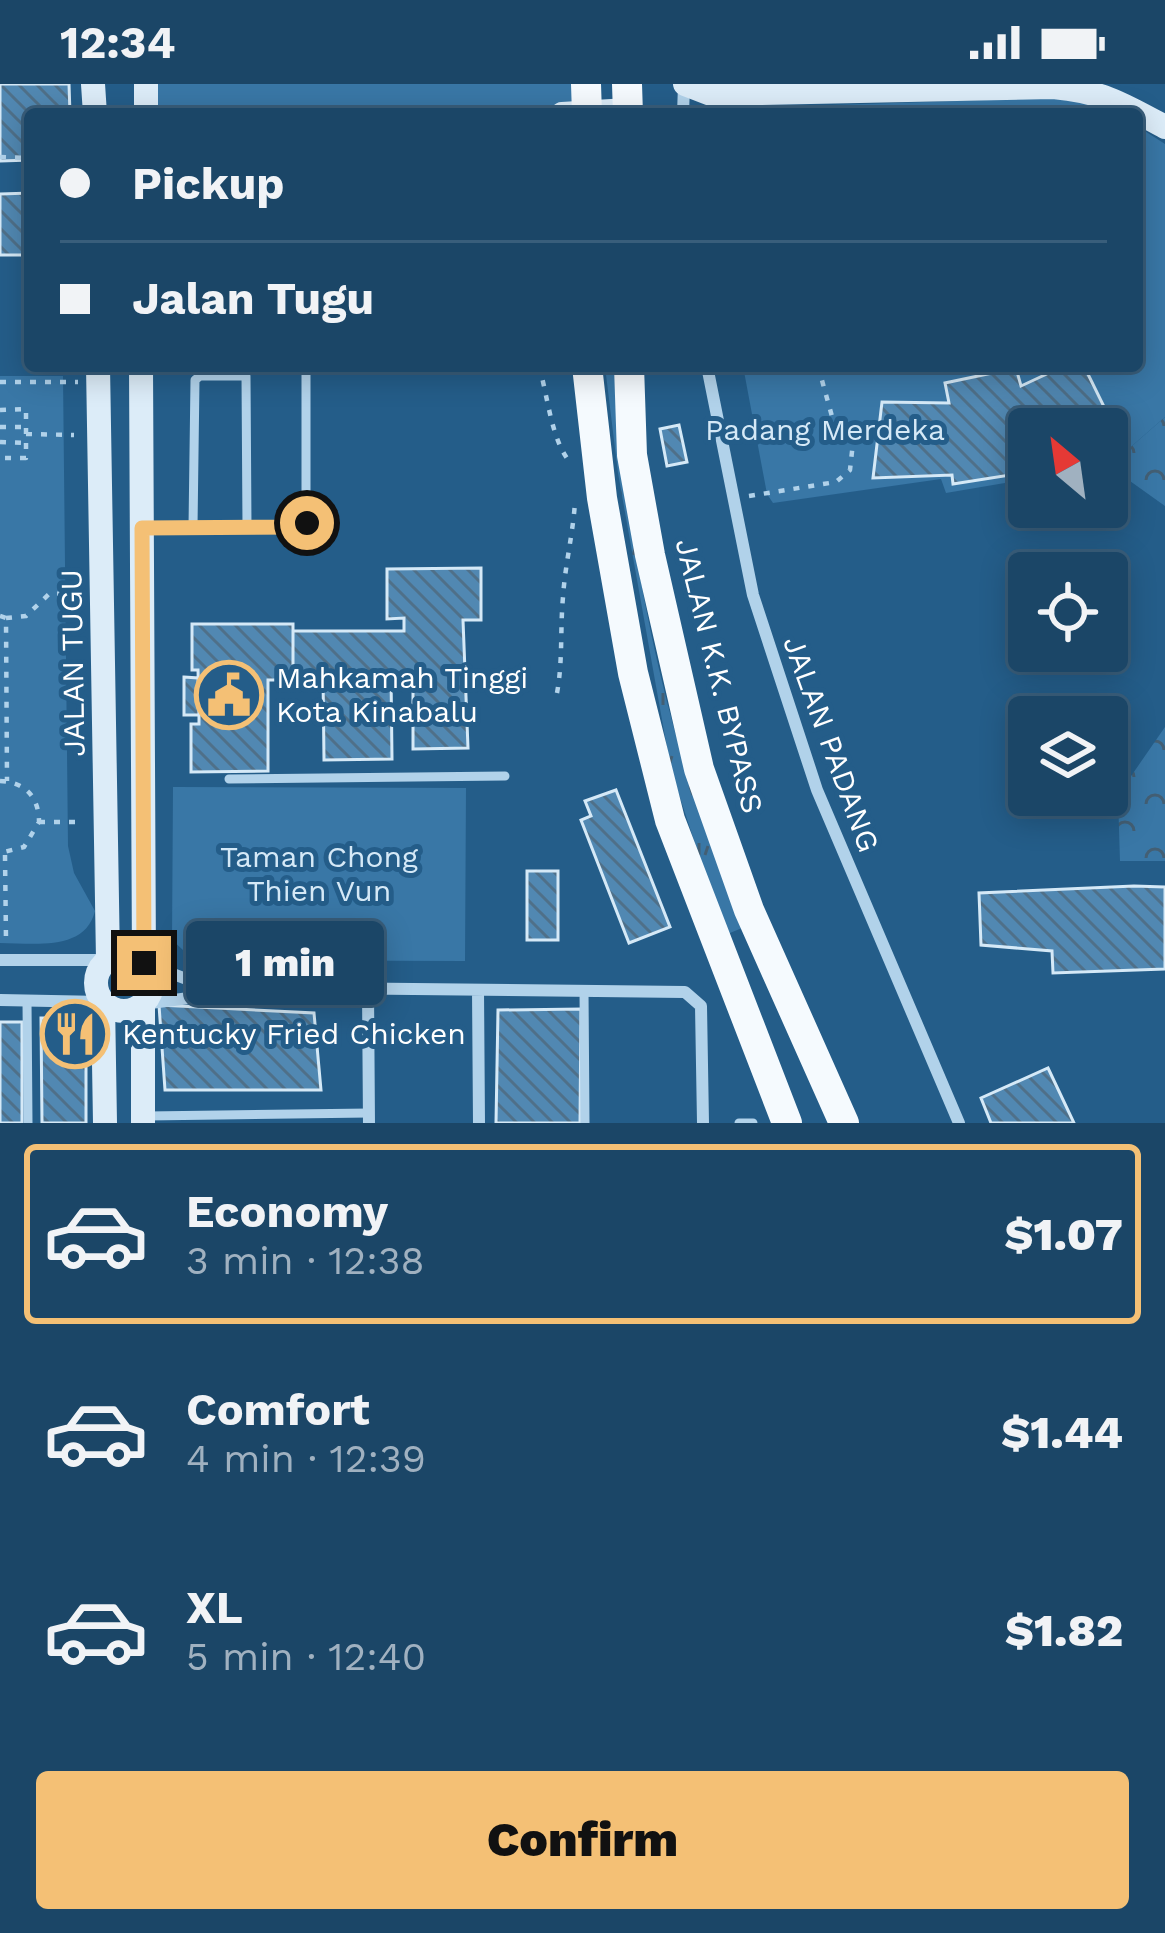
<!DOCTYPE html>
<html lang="en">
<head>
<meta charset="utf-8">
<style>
  :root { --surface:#1b4667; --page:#244d6d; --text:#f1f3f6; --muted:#a0b1c0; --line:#395e7b; --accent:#f4c075 }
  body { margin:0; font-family:"Work Sans",sans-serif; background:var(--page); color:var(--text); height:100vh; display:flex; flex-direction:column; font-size:45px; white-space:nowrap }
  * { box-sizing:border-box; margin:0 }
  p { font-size:39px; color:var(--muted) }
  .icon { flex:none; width:66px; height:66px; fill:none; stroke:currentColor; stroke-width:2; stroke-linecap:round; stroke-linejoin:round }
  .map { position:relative; height:1039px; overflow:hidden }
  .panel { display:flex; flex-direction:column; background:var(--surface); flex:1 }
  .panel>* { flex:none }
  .guide { position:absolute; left:24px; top:24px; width:1119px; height:264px; border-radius:12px; box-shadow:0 6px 30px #0003,0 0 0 3px var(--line); display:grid; align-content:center; height:264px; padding:0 36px; background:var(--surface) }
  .needle { width:78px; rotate:331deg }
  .buttons { position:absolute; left:1008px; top:324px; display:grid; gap:24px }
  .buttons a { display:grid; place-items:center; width:120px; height:120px; border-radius:12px; background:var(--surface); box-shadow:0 6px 30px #0003,0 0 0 3px var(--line); font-size:60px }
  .end { position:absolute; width:54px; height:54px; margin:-27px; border:15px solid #f4c075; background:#111; box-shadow:0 0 0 6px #111 }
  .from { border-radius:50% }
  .bubble { position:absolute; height:84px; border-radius:12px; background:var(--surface); box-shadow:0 6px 30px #0003,0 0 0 3px var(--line); font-size:39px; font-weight:800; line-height:84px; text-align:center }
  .guide b { display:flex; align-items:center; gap:42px; height:114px; font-size:45px }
  .guide b+b { border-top:3px solid var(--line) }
  .guide i { width:30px; height:30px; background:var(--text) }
  ul { padding:21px 0 0; list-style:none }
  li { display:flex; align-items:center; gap:36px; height:180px; margin:0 24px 18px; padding:0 12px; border:6px solid transparent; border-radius:12px }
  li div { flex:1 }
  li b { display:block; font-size:45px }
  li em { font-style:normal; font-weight:800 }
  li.selected { border-color:var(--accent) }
  li>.icon { width:108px; height:108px; stroke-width:1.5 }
  .action { display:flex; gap:24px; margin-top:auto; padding:24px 36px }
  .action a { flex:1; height:138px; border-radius:12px; background:var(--accent); color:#111; font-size:48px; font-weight:800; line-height:138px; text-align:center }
  .status { display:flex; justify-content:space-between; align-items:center; height:84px; padding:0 60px; background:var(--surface); direction:ltr }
  .status svg { height:33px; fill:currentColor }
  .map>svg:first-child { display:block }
  .grass { fill:url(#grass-tufts) }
  .forest { fill:url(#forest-crowns) }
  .park { fill:#3977a6 }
  .building { fill:url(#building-back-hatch); stroke:#d5e9f7; stroke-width:3 }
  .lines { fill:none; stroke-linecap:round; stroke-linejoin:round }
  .path { stroke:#b1d2ea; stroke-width:4.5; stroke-dasharray:6 9; stroke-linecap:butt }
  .lane { stroke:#b1d2ea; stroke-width:9 }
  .street { stroke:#b1d2ea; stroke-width:12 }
  .secondary { stroke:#dcecf8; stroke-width:24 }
  .primary { stroke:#f5fafe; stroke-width:30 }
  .route { stroke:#f4c075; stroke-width:15 }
  .labels { text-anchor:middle; stroke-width:10; stroke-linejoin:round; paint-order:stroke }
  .park-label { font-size:30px; fill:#d5e9f7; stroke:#245d89 }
  .street-label { font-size:30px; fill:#fff; stroke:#245d89 }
  .poi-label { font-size:30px; fill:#fff; stroke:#245d89; text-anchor:start }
</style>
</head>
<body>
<div class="status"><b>12:34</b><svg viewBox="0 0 49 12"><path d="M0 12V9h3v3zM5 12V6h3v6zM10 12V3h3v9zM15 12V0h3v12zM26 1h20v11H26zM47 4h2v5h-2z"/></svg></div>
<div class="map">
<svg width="1165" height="1039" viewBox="0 0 1165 1039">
  <defs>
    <pattern id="grass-tufts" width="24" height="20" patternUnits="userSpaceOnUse" patternTransform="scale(3)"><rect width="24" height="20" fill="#3977a6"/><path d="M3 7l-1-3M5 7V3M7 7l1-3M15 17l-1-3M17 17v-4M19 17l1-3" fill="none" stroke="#435f74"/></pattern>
    <pattern id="forest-crowns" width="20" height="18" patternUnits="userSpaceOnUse" patternTransform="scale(3)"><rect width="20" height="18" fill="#3977a6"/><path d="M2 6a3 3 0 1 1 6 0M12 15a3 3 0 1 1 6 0" fill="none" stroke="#435f74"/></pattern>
    <pattern id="building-back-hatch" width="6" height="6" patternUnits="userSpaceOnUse" patternTransform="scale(3)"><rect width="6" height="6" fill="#5188b2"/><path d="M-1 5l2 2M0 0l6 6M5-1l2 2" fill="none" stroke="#4f7089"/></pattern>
  </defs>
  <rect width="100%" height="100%" fill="#245d89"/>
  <path class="grass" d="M605,282H616C624,417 645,549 684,679C700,735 723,789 742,844L725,851L671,686L618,389Z"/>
  <path class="forest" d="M1165,333V422L1109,382Z
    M1165,643V777H1120L1118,711Z"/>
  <path class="park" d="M156,0H572V28L156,30Z
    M1053,14L1087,18L1117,30H734L735,24Z
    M1137,42L1165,60V333L1109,382L1107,345H1029V395L946,409L941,395L773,419L767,410L743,282H1137Z
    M0,292H63L68,762L74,789L95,827C85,868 33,859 0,859Z
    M173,703L466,704L465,877L194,876L172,856Z"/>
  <path class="building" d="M0,0H69L70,30H30V76L0,77Z
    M30,109V171H0V110Z
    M1064,282H1084L1114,343L1107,346L1029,345V388L953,400L952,391L873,394L882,318L949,319L945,299L1016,284L1021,302Z
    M679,341L687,378L667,382L660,345Z
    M481,484V536H463L468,664L413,665V590L293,591V547H404V534L387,535V485Z
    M192,540H293V596H268V687L191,688V640H199V631L198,586H192Z
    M391,590L392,675L324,676L323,591Z
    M184,593L198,594L199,631H184Z
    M616,706L670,843L629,859L581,736L591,732L585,717Z
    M527,787H558V856H527Z
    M1134,802L1165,803V885L1053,889L1052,867L981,861L979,809Z
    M159,921L314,929L321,1006H165Z
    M581,925L580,1039H496L498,926Z
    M41,934H74L86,947V1039H42Z
    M0,938H22V1039H0Z
    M1048,984L1074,1039H991L981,1014Z"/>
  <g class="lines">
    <path class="path" d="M0,73L30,74
      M539,282C548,313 551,354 569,377
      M818,282L833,336L854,349L879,345
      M0,298H78
      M0,326L26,325V374H0
      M0,343H26
      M26,350L74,351
      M0,358L26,359
      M749,412L836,398L850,386L854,349
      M0,532L6,534L7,697
      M6,534L26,532L49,510L78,509
      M557,609C563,576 560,546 563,513C565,481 573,450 575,418
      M0,697C25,698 39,713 39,738L24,763L0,769
      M39,738H82
      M5,771L6,856"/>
    <path class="lane" d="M193,443L195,296L200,292H246L247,443
      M142,444L306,442V282
      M229,695L505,692
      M584,906L585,1039
      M27,917L28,1039
      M147,1032L369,1029
      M739,1039H753"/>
    <path class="street" d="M683,30L684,1
      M707,282L753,511L817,706L959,1039
      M0,876H107
      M144,879L197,899L230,905
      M478,906L479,1039
      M368,907L369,1039
      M0,916L103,918
      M143,920L243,907L317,904L685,908L701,922L703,1039"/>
    <path class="secondary" d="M93,0L95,30
      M685,0L711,10L1053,3C1101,7 1123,20 1165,43
      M146,30V0
      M562,30L628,26
      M98,282L108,876
      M141,282L144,879
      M96 899a28 28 0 1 1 56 0a28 28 0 1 1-56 0Z
      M103,918L105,1039
      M143,920V1039"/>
    <path class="primary" d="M586,0L587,30
      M627,0L628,30
      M587,282L602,414L633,589L670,736L787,1039
      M629,282L632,371L650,471L699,685L749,826L844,1039"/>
  </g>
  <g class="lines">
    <path class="route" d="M144,879L142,444L302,443L307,439"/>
  </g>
  <defs>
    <g id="civic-ring" transform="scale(3.45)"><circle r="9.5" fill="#245d89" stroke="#f4c075" stroke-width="1.5"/><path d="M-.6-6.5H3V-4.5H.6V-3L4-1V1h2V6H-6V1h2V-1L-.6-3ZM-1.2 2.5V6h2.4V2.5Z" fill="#f4c075"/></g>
    <g id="restaurant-ring" transform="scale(3.45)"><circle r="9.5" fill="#245d89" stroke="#f4c075" stroke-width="1.5"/><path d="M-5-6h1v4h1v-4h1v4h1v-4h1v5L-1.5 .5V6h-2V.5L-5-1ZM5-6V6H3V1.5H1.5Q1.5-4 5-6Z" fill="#f4c075"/></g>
  </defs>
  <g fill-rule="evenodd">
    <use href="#civic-ring" x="229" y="611"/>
    <use href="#restaurant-ring" x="75" y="950"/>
  </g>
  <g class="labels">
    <g class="park-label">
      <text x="825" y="356">Padang Merdeka</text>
      <text x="319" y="783">Taman Chong<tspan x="319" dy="34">Thien Vun</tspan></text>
    </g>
    <g class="street-label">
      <text transform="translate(73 579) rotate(-91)" y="10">JALAN TUGU</text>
      <text transform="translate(719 592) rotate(76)" y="10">JALAN K.K. BYPASS</text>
      <text transform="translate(831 660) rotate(70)" y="10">JALAN PADANG</text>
    </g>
    <g class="poi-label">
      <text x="276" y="604">Mahkamah Tinggi<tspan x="276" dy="34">Kota Kinabalu</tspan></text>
      <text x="122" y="960">Kentucky Fried Chicken</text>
    </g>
  </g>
</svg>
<div class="buttons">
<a><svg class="needle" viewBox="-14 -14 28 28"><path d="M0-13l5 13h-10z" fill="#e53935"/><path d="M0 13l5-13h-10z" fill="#a0b1c0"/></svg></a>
<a><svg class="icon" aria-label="locate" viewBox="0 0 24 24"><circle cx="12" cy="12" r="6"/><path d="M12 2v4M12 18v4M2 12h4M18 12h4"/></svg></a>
<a><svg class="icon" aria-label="layers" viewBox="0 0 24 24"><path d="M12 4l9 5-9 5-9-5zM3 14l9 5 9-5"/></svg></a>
</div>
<i class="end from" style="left:307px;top:439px"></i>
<i class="end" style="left:144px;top:879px"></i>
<div class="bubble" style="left:186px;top:837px;width:198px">1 min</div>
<div class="guide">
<b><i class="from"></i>Pickup</b>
<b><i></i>Jalan Tugu</b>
</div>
</div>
<section class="panel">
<ul>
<li class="selected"><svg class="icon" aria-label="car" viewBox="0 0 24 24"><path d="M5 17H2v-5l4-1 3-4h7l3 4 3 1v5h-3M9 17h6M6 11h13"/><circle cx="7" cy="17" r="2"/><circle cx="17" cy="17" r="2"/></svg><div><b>Economy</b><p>3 min · 12:38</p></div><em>$1.07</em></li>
<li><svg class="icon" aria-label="car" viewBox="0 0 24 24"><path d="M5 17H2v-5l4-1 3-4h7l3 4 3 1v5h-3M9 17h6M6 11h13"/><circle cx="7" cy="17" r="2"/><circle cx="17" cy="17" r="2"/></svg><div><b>Comfort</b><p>4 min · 12:39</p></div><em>$1.44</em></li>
<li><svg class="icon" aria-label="car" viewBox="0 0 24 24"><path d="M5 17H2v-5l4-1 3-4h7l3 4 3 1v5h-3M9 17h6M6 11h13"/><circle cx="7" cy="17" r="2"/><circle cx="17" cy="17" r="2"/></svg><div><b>XL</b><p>5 min · 12:40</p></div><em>$1.82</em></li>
</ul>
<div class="action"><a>Confirm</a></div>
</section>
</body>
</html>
